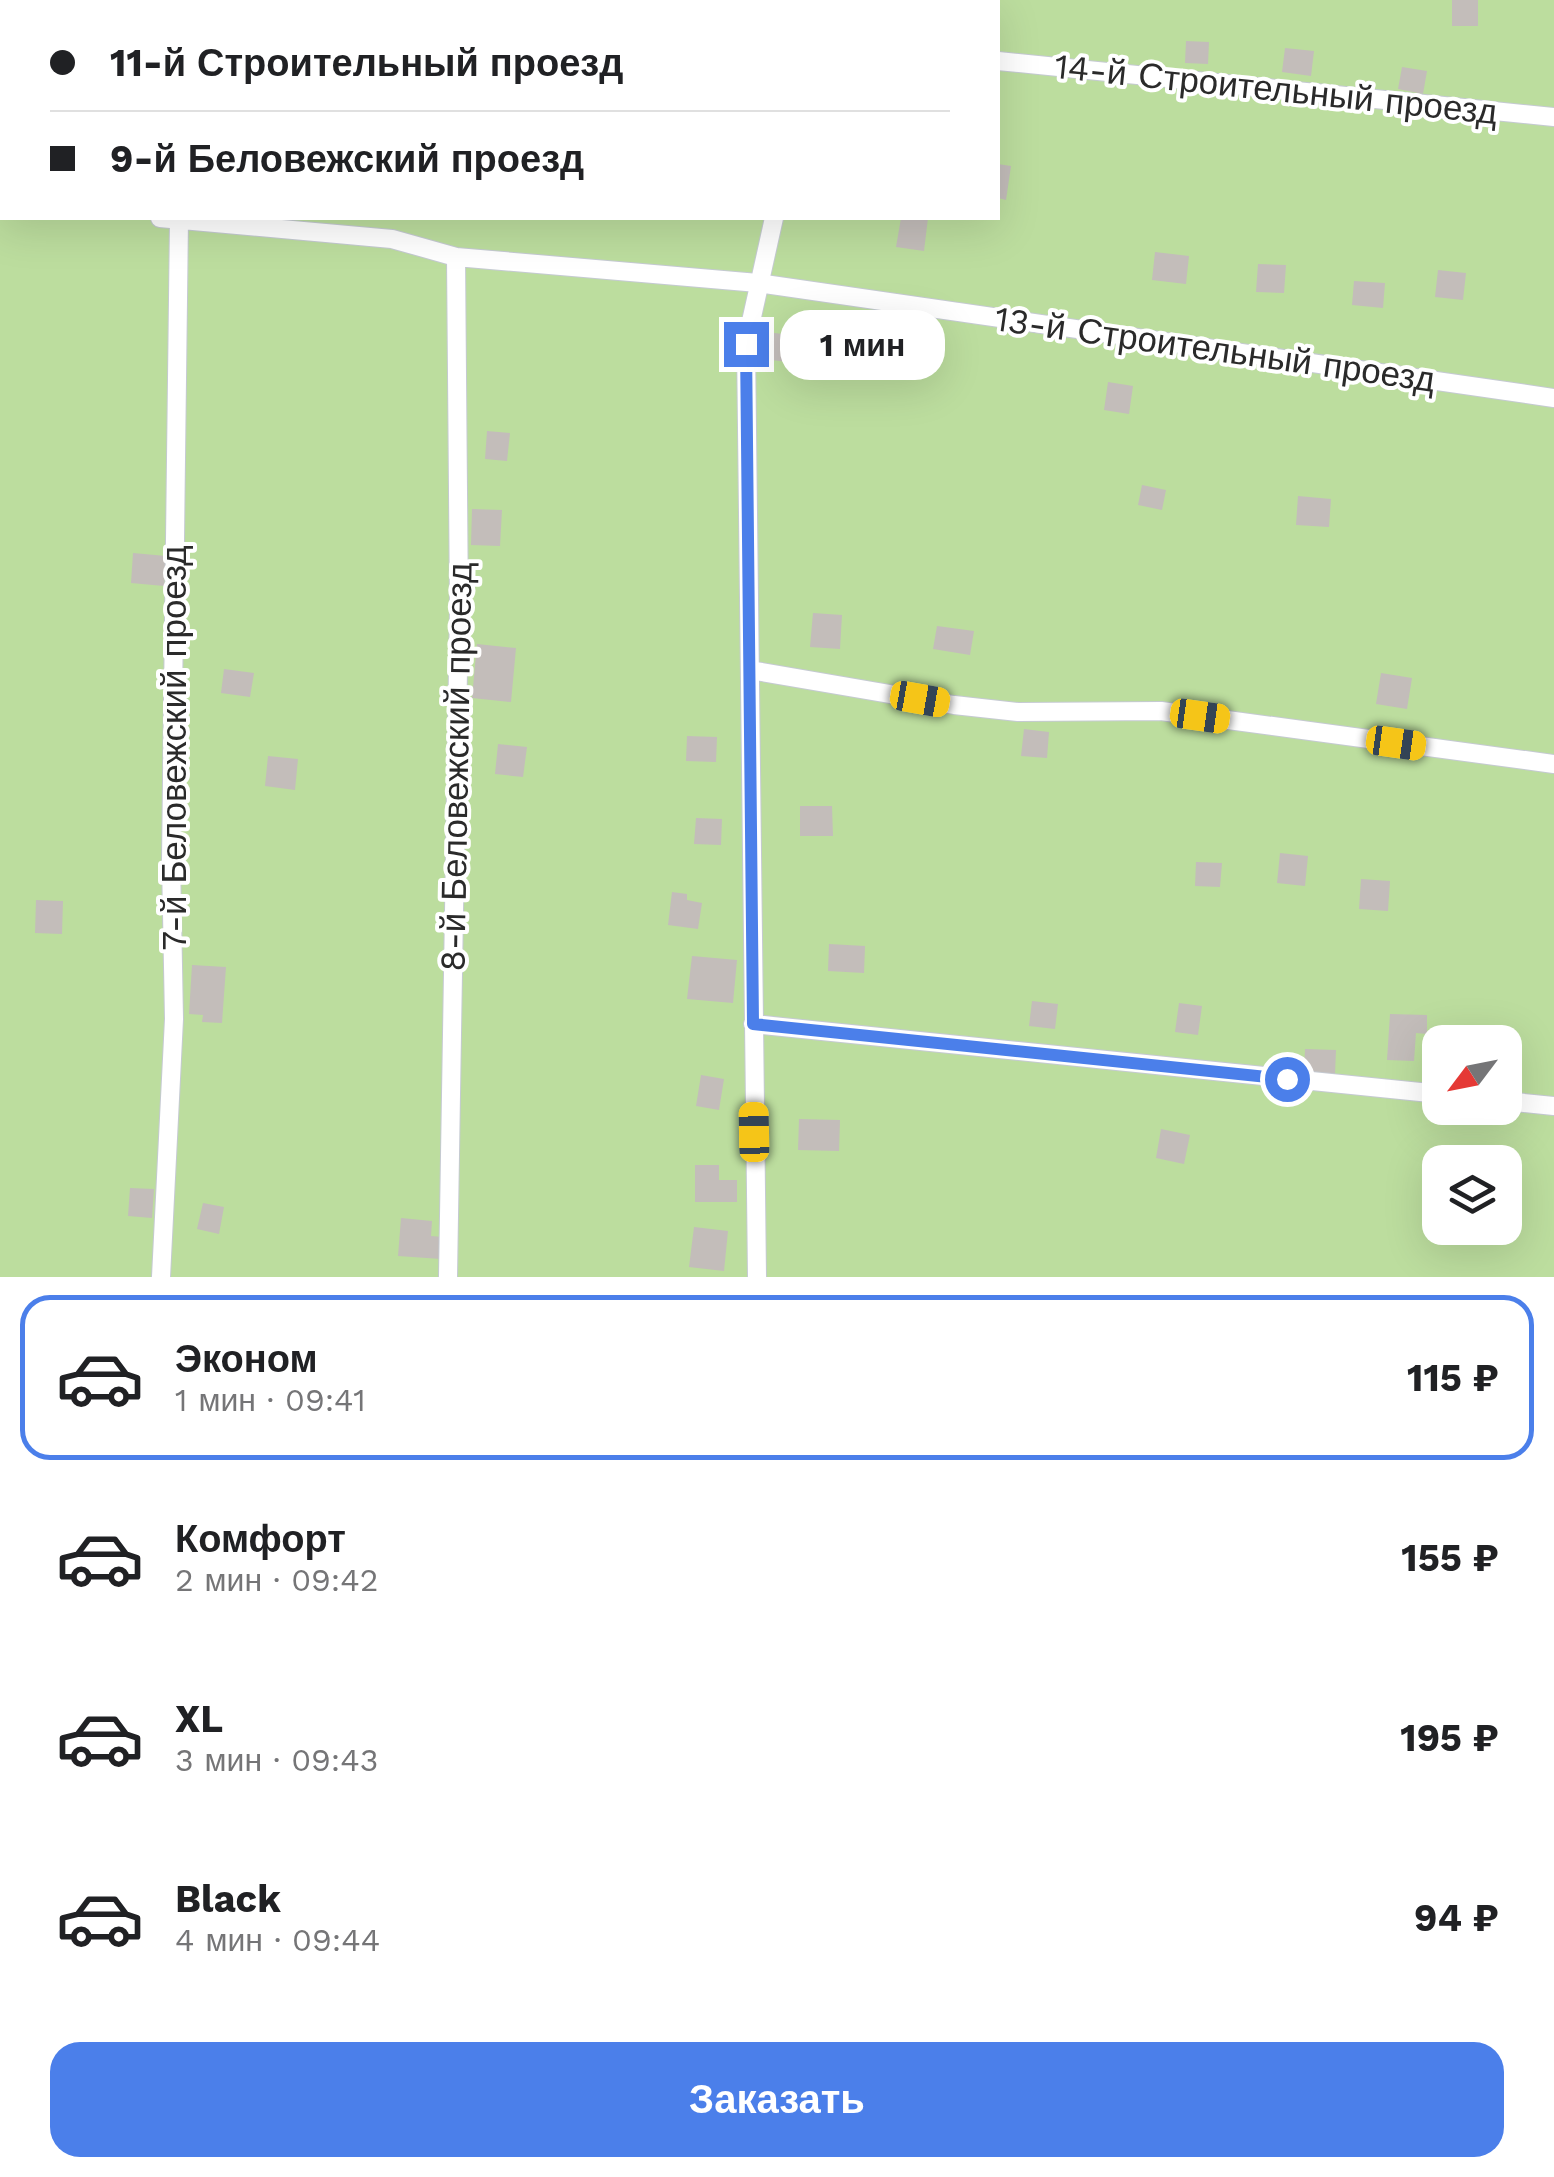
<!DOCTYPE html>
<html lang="ru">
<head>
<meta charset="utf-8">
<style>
  :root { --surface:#fff; --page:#f2f2f2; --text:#202124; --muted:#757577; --line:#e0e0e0; --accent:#4b7fea }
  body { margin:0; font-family:"Work Sans",sans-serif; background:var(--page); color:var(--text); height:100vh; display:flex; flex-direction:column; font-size:38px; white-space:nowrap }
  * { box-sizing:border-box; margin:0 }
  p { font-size:32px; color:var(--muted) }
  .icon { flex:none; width:55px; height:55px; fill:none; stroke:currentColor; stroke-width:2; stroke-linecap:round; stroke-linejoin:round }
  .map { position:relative; height:1277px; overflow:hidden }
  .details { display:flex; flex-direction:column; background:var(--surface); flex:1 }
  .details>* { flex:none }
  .top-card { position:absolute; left:0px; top:0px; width:1000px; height:220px; box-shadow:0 10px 40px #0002; display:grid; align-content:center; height:220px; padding:0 50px; background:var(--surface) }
  .needle { width:65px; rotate:238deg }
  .buttons { position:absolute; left:1422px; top:1025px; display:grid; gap:20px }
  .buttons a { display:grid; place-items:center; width:100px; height:100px; border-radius:20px; background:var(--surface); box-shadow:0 10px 40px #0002; font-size:50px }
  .end { position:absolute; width:45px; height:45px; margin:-22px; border:12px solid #4b7fea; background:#fff; box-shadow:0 0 0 5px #fff }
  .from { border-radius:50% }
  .bubble { position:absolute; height:70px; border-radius:30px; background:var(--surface); box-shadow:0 10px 40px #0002; font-size:32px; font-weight:700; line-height:70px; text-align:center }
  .car { position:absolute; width:30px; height:60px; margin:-30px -15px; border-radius:12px; box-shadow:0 0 8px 2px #0007; background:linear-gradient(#f5c518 24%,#345 0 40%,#f5c518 0 76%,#345 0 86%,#f5c518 0) }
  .top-card b { display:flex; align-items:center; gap:35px; height:95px; font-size:38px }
  .top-card b+b { border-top:2px solid var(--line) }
  .top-card i { width:25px; height:25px; background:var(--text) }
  ul { padding:18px 0 0; list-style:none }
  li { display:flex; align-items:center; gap:30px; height:165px; margin:0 20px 15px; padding:0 30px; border:5px solid transparent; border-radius:30px }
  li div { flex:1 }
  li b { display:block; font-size:38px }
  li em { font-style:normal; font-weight:700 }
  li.selected { border-color:var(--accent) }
  li>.icon { width:90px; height:90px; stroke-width:1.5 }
  .action { display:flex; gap:20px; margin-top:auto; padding:20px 50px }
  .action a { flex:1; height:115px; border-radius:30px; background:var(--accent); color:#fff; font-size:40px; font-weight:700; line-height:115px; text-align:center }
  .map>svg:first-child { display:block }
  .green { fill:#bcdd9e; fill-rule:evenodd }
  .building { fill:#c3bdba }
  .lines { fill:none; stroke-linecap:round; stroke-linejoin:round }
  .lane-casing { stroke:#c5cad2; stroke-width:20 }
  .lane { stroke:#fff; stroke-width:18 }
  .route { stroke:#4b7fea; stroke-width:12 }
  .labels { text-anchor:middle; stroke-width:8; stroke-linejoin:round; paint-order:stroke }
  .street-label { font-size:35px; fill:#2a2a2a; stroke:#fff }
</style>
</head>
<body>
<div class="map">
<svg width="1554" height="1277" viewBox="0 0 1554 1277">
  <rect width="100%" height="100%" fill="#ebe3dd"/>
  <path class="green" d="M0,0H1554V1277H0ZM2,2H998V218H2ZM1440,1042H1505V1108H1440ZM1440,1162H1505V1228H1440Z"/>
  <path class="building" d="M1452,0H1478V26H1452Z
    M1186,41L1209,42L1208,64L1185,63Z
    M1285,48L1314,51L1311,76L1282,72Z
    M1402,67L1427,71L1423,94L1398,89Z
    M998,164L1011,166L1006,200L998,198Z
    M901,218H928L924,251L896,247Z
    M1155,252L1189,256L1186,284L1152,280Z
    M1258,264L1286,265L1284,293L1256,292Z
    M1438,270L1466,273L1463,300L1435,297Z
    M1354,281L1385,283L1383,308L1352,305Z
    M774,333L800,336L797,363L771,360Z
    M1108,382L1133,386L1129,414L1104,410Z
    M487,431L510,433L507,461L485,459Z
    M1142,485L1166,490L1162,510L1138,505Z
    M1298,496L1331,499L1329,527L1296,525Z
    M472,509L502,510L500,546L471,545Z
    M133,553L166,556L164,586L131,583Z
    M813,613L842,615L840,649L810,647Z
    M937,626L974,631L970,655L933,649Z
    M477,644L516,648L511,702L472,698Z
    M224,669L254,673L250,697L221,693Z
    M1381,673L1412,678L1407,709L1376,704Z
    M1024,729L1049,732L1047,758L1021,756Z
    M687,736L717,737L716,762L686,761Z
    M498,744L527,747L523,777L495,774Z
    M268,756L298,759L295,790L265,786Z
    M800,806H832L833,836H800Z
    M696,818L722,819L721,845L694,844Z
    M1280,853L1308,856L1305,886L1277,883Z
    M1196,862L1222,863L1220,887L1195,886Z
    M1361,879L1390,881L1388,911L1359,909Z
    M672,892L687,894V900L702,903L698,929L668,925Z
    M36,900L63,901L62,934L35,933Z
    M829,944L865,946L864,973L828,971Z
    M692,956L737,960L733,1003L687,999Z
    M192,965L226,967L222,1023L202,1022L203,1015L189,1014Z
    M1032,1001L1058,1004L1055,1029L1029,1026Z
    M1179,1003L1202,1006L1198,1035L1175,1032Z
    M1390,1014L1427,1015V1034L1416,1033L1414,1061L1387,1060Z
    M1305,1049L1336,1050L1335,1074L1304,1073Z
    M701,1075L724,1079L719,1110L696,1106Z
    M799,1119L840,1120L839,1151L798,1150Z
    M1161,1129L1190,1135L1184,1164L1156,1158Z
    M695,1165H719V1180H737V1202H695Z
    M130,1188L154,1189L152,1218L128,1216Z
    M203,1203L224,1207L219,1234L197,1229Z
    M401,1218L432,1221L431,1236L443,1237L441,1259L398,1256Z
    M694,1227L728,1231L724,1271L689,1267Z"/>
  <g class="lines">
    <g class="lane-casing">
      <path id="lane" d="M639,0L642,2
        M998,61L1554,117
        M0,204H2
        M160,218L392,239L456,257L758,283L1554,398
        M750,670L954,705L1018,712L1161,711L1554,764
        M753,1024L1440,1094
        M1505,1101L1554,1106
        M161,1277L174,1019L171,860L179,219
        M448,1277L459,608L456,257
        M757,1277L746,344L774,218"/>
    </g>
    <use href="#lane" class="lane"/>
  </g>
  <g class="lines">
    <path class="route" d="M746,344L753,1024L1287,1079"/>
  </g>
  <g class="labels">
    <g class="street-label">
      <text transform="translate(1276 89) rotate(6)" y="12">14-й Строительный проезд</text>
      <text transform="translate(1215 349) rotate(8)" y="12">13-й Строительный проезд</text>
      <text transform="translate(174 748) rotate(-90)" y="12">7-й Беловежский проезд</text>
      <text transform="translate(456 767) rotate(-89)" y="12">8-й Беловежский проезд</text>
    </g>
  </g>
</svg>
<div class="buttons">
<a><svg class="needle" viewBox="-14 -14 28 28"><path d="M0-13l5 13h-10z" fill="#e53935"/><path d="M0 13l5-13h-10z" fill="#757577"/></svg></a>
<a><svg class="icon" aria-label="layers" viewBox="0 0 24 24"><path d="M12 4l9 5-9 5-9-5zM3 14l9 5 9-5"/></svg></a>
</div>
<i class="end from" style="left:1287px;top:1079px"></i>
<i class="end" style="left:746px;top:344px"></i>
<div class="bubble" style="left:780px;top:310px;width:165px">1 мин</div>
<i class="car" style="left:920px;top:699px;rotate:100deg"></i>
<i class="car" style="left:1200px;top:716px;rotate:98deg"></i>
<i class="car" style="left:1396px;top:743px;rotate:98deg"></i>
<i class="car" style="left:754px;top:1132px;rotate:359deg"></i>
<div class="top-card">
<b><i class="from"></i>11-й Строительный проезд</b>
<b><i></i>9-й Беловежский проезд</b>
</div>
</div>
<section class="details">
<ul>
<li class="selected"><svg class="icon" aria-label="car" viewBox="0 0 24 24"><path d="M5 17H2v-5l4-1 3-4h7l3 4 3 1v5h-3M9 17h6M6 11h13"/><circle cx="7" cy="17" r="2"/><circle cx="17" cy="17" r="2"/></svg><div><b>Эконом</b><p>1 мин · 09:41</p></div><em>115 ₽</em></li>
<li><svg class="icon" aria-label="car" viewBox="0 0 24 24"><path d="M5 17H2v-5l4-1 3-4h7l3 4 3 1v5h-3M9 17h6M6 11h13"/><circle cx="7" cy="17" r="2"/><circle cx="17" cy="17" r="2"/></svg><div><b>Комфорт</b><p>2 мин · 09:42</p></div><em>155 ₽</em></li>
<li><svg class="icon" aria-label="car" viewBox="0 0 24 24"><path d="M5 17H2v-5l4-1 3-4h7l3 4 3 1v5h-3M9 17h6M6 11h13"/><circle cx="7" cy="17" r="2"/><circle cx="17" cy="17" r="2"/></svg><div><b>XL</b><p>3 мин · 09:43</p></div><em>195 ₽</em></li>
<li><svg class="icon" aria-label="car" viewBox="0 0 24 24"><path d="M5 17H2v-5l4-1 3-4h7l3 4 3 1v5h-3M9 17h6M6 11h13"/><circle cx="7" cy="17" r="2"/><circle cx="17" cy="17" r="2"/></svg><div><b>Black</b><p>4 мин · 09:44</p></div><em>94 ₽</em></li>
</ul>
<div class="action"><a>Заказать</a></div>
</section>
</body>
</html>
